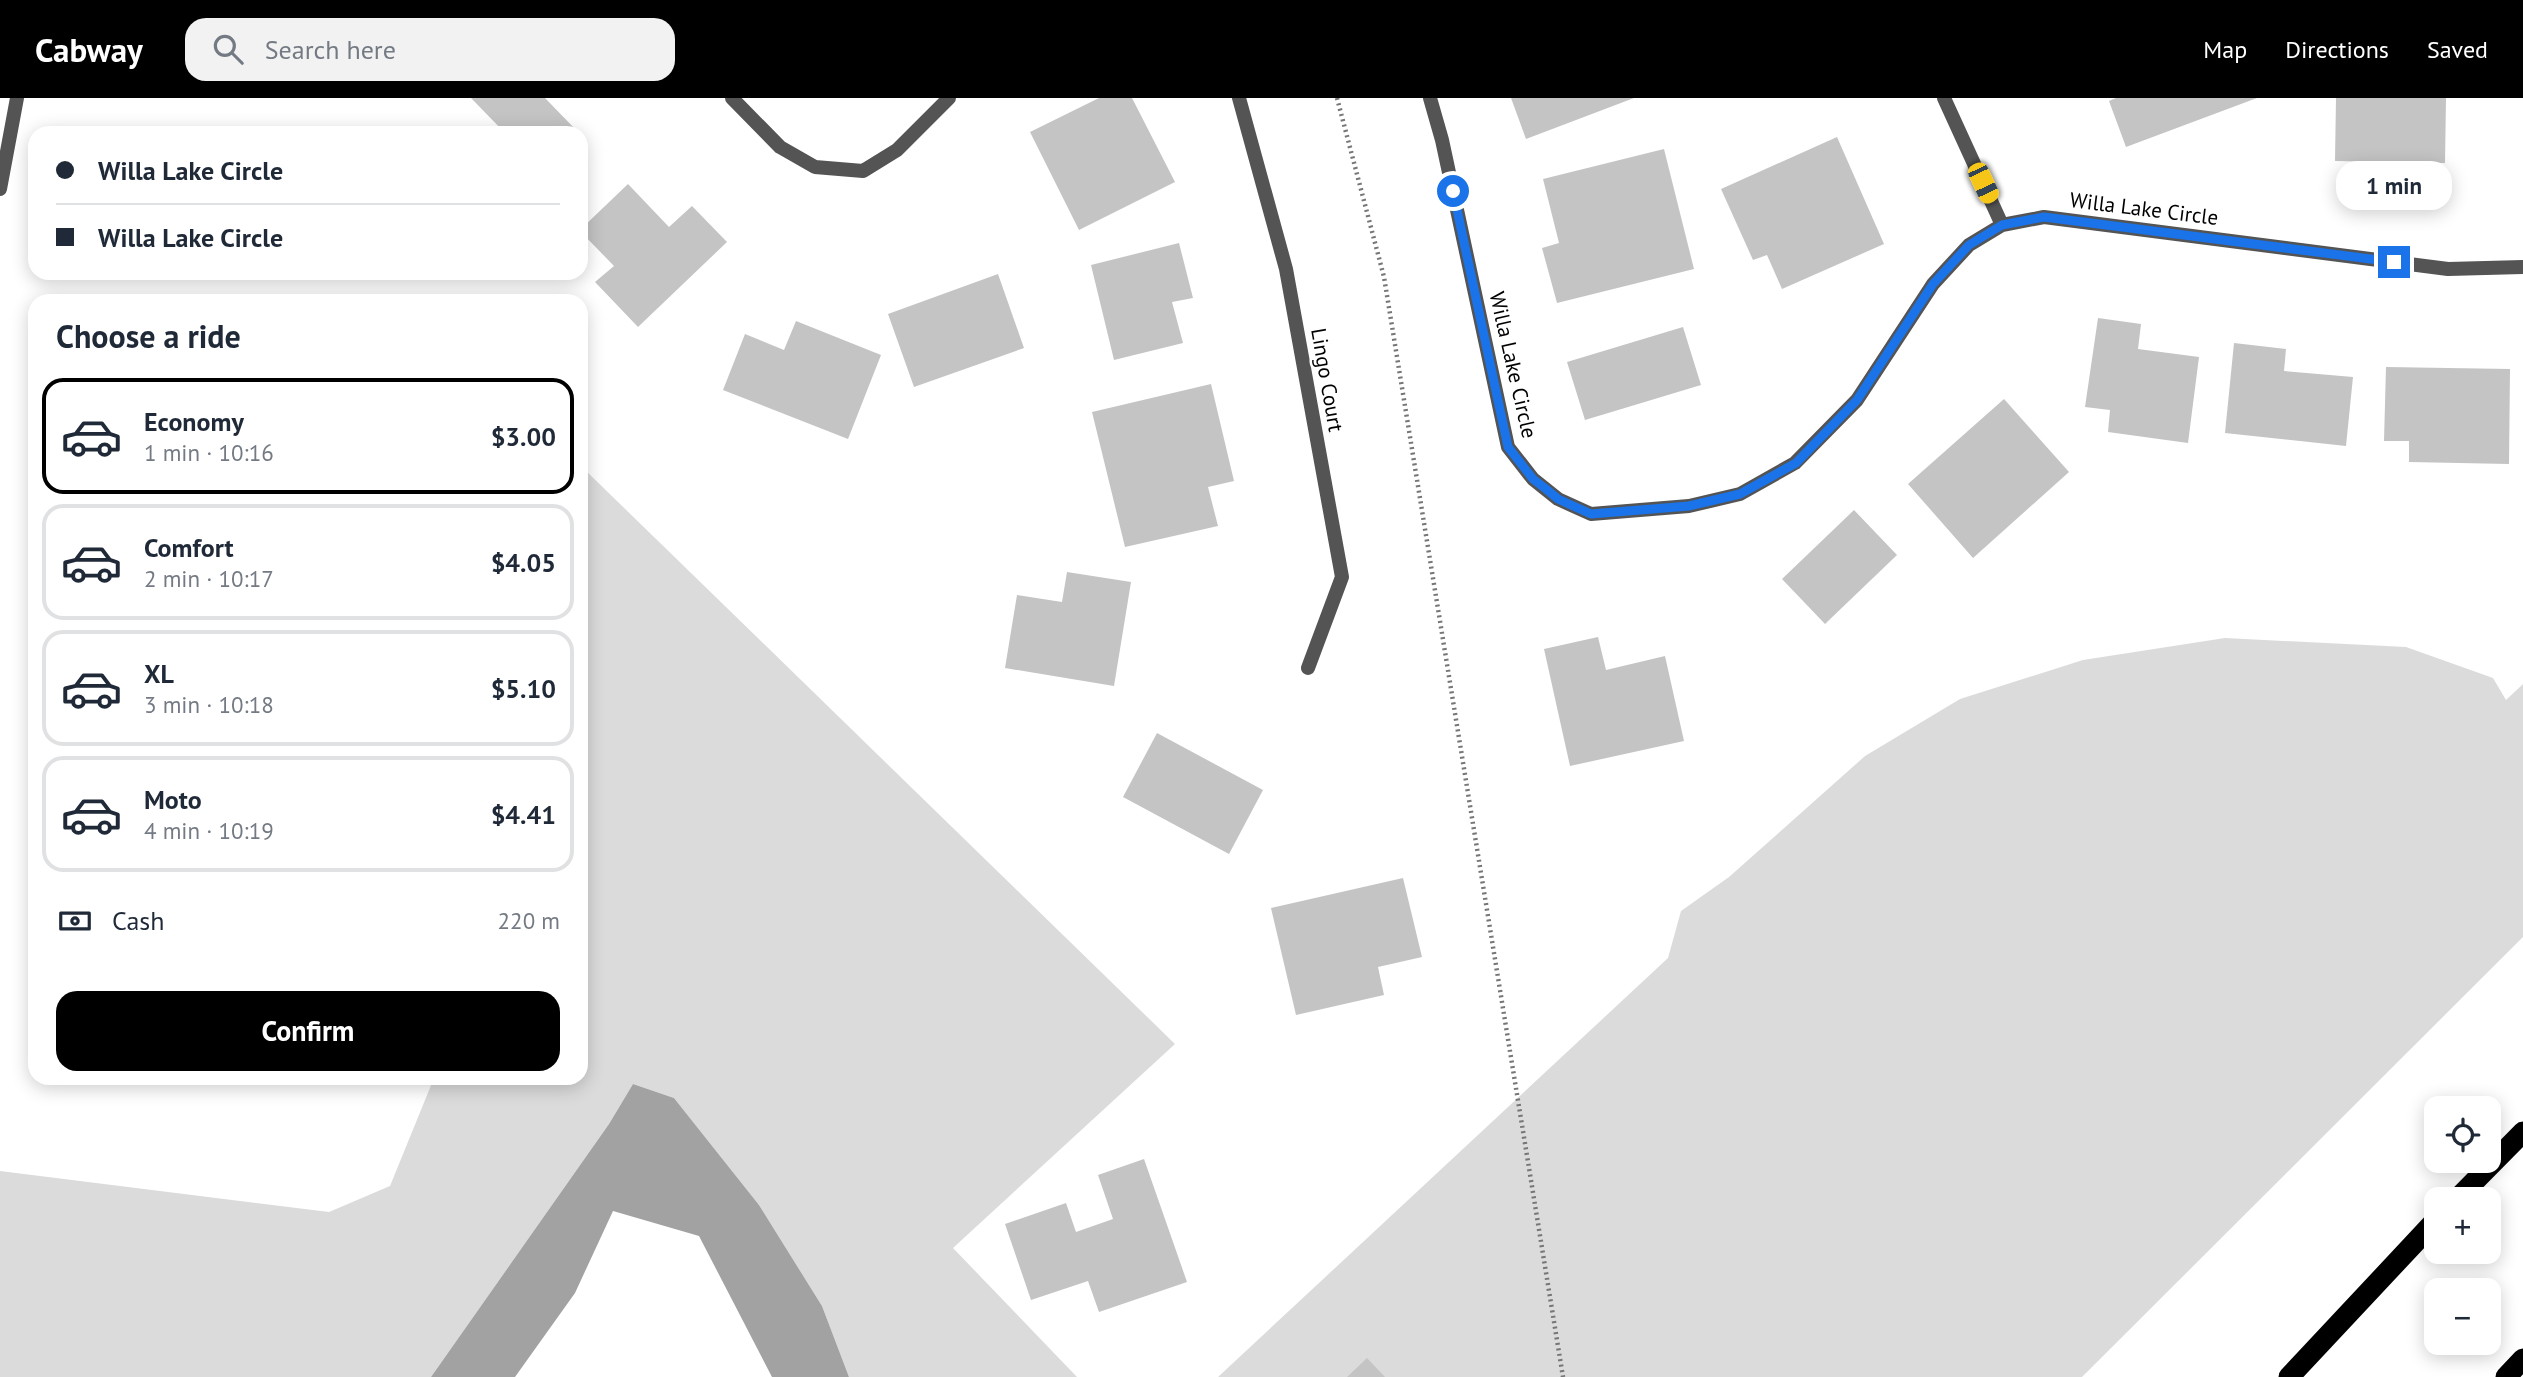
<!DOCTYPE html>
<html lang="en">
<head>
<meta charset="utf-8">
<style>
  :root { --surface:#fff; --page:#f2f2f3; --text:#1f2937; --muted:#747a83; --line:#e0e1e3; --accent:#000 }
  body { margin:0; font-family:"PT Sans",sans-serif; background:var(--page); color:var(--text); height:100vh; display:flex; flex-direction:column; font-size:26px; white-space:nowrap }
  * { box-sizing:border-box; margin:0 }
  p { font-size:23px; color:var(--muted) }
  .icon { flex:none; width:38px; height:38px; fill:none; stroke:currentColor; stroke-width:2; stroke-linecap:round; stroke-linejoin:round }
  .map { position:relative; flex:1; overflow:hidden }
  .side { position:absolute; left:28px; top:196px; width:560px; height:791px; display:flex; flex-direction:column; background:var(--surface); border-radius:21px; box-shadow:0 4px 18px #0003 }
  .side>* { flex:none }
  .top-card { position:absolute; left:28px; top:28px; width:560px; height:154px; border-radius:21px; box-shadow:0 4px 18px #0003; display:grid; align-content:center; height:154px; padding:0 28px; background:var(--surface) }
  .controls { position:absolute; left:2424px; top:998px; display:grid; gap:14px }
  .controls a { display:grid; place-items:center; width:77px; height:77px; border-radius:14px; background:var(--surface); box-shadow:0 4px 18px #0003; font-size:35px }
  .end { position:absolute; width:32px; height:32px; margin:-16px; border:9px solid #1a73e8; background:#fff; box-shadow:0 0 0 4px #fff }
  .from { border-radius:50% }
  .bubble { position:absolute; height:49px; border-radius:21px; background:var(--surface); box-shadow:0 4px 18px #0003; font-size:23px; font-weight:600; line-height:49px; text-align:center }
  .car { position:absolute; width:21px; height:42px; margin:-21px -10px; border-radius:9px; box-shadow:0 0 5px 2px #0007; background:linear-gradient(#f5c518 24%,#345 0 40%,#f5c518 0 76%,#345 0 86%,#f5c518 0) }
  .top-card b { display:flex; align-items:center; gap:24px; height:66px; font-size:26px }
  .top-card b+b { border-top:2px solid var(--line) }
  .top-card i { width:18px; height:18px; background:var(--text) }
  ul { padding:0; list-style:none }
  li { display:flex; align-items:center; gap:21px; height:116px; margin:0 14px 10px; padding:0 14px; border:4px solid var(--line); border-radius:21px }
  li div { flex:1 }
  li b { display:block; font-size:26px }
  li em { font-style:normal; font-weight:600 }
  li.current { border-color:var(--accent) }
  li>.icon { width:63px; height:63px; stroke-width:1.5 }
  h2 { padding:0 28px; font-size:32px; line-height:84px }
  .pay { display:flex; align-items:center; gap:18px; height:77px; padding:0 28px; font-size:26px }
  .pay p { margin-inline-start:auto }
  .primary-button { display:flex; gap:14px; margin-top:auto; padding:14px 28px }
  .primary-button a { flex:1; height:80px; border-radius:21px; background:var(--accent); color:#fff; font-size:28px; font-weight:600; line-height:80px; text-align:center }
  header { display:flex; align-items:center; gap:42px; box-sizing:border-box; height:98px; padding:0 35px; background:var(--accent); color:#fff }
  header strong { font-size:33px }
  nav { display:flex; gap:38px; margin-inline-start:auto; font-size:24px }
  .search { width:490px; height:63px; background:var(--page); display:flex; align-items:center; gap:18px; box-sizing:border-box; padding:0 24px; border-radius:21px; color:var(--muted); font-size:26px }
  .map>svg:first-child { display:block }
  .green { fill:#dbdbdb }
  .water { fill:#a2a2a2 }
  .building { fill:#c4c4c4 }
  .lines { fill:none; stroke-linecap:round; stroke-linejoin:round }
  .path { stroke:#767676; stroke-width:4.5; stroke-dasharray:2 3.5; stroke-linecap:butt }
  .minor { stroke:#545454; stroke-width:14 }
  .tertiary { stroke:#545454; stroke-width:14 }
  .motorway { stroke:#000; stroke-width:21 }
  .route { stroke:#1a73e8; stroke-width:9 }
  .labels { text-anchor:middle; stroke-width:5; stroke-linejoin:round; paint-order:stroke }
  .street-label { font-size:21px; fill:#000; stroke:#fff }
</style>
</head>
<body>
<header>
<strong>Cabway</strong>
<div class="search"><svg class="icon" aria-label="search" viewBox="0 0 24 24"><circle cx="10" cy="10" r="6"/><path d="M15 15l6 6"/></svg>Search here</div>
<nav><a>Map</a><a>Directions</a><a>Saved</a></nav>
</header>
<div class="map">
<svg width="2523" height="1279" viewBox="0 0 2523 1279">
  <rect width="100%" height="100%" fill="#fff"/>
  <path class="green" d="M581,368L1175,946L953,1150L1077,1279H849L822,1208L759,1107L674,1000L633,986L609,1026L431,1279H0V1073L329,1114L390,1088L434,980H581Z
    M2225,540L2406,549L2493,580L2506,602L2523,586V839L2082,1279H1218L1668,860L1681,813L1729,779L1865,658L1960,601L2083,562Z"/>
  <path class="water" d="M633,986L674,1000L759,1107L822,1208L849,1279H772L699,1138L613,1113L575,1195L515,1279H431L609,1026Z"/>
  <path class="building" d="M471,0H545L577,33L575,35H505Z
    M1099,0H1132L1175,84L1079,132L1030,34Z
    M1511,0H1634L1526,41Z
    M2116,0H2257L2126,49L2109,3Z
    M2336,0H2446L2445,65L2335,63Z
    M1837,39L1884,146L1782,191L1767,157L1753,162L1721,91Z
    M1664,51L1694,171L1557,205L1542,150L1559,145L1543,81Z
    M628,86L669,129L692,108L727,144L638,229L595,184L614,168L581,134V131Z
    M1179,145L1193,200L1172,204L1183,245L1114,262L1091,167Z
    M998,176L1024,250L914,289L888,216Z
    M2098,220L2141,226L2138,251L2199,259L2188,345L2108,334L2110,312L2085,309Z
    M796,223L881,257L848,341L723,292L745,236L784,252Z
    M1683,229L1701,287L1585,322L1567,264Z
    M2234,245L2286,251L2284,273L2353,279L2346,348L2225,335Z
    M2386,269L2510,271L2509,366L2409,364V343H2384Z
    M1211,286L1234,383L1208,389L1218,428L1125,449L1092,314Z
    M2004,301L2069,374L1973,460L1908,386Z
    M1854,412L1897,457L1825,526L1782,481Z
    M1067,474L1131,484L1114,588L1005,570L1017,497L1062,504Z
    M1598,539L1606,572L1665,558L1684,643L1570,668L1544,551Z
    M1157,635L1263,692L1229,756L1123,699Z
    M1403,780L1422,859L1378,869L1384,897L1296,917L1271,810Z
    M1144,1061L1187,1184L1099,1214L1088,1183L1031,1202L1005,1126L1066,1105L1076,1134L1113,1121L1098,1077Z
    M1367,1260L1385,1279H1347Z"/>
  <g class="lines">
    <path class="path" d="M1337,0L1384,179L1563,1279"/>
    <path class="minor" d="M732,0L780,49L815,69L863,73L897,52L949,0
      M1239,0L1286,171L1342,479L1308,570
      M1430,0L1442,42L1508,349L1533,381L1558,401L1591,416L1689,408L1740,396L1795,365L1857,302L1933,186L1969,147L2002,127L2044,119L2448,171L2523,169
      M1944,0L2002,127"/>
    <path class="tertiary" d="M0,91L17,0"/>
    <path class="motorway" d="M2457,1101L2523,1034
      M2289,1279L2436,1122
      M2506,1279L2523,1261"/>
  </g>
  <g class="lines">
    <path class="route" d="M1453,93L1508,349L1533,381L1546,391L1558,401L1591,416L1689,408L1740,396L1796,365L1857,302L1933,186L1969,147L2002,127L2044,119L2394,164"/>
  </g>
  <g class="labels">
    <g class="street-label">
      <text transform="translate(2144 111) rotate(7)" y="7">Willa Lake Circle</text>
      <text transform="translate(1513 267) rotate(77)" y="7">Willa Lake Circle</text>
      <text transform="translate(1327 282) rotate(80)" y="7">Lingo Court</text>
    </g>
  </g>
</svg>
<div class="controls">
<a><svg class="icon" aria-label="locate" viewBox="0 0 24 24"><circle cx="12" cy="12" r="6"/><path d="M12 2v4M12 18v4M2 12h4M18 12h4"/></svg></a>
<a>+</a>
<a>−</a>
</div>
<i class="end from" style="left:1453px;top:93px"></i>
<i class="end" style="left:2394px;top:164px"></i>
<div class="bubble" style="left:2336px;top:63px;width:116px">1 min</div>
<i class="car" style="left:1983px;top:85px;rotate:155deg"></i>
<div class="top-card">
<b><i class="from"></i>Willa Lake Circle</b>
<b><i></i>Willa Lake Circle</b>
</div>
<section class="side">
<h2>Choose a ride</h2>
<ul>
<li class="current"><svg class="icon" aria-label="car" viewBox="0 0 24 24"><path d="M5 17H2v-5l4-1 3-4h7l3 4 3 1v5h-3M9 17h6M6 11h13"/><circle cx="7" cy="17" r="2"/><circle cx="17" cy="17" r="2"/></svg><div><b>Economy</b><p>1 min · 10:16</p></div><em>$3.00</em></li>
<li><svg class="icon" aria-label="car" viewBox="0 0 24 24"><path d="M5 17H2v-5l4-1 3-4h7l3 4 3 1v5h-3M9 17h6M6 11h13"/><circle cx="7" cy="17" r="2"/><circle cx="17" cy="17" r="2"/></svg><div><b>Comfort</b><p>2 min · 10:17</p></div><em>$4.05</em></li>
<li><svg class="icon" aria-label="car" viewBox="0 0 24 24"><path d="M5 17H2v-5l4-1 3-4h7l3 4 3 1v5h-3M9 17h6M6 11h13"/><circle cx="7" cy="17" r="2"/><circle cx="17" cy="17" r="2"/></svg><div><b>XL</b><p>3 min · 10:18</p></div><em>$5.10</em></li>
<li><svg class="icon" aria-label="car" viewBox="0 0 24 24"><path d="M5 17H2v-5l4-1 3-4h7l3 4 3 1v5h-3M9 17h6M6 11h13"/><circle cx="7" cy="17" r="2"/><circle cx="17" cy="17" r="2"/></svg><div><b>Moto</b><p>4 min · 10:19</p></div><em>$4.41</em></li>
</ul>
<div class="pay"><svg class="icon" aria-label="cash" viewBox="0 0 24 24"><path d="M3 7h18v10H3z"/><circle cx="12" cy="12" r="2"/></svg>Cash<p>220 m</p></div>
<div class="primary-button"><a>Confirm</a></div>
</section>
</div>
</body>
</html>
